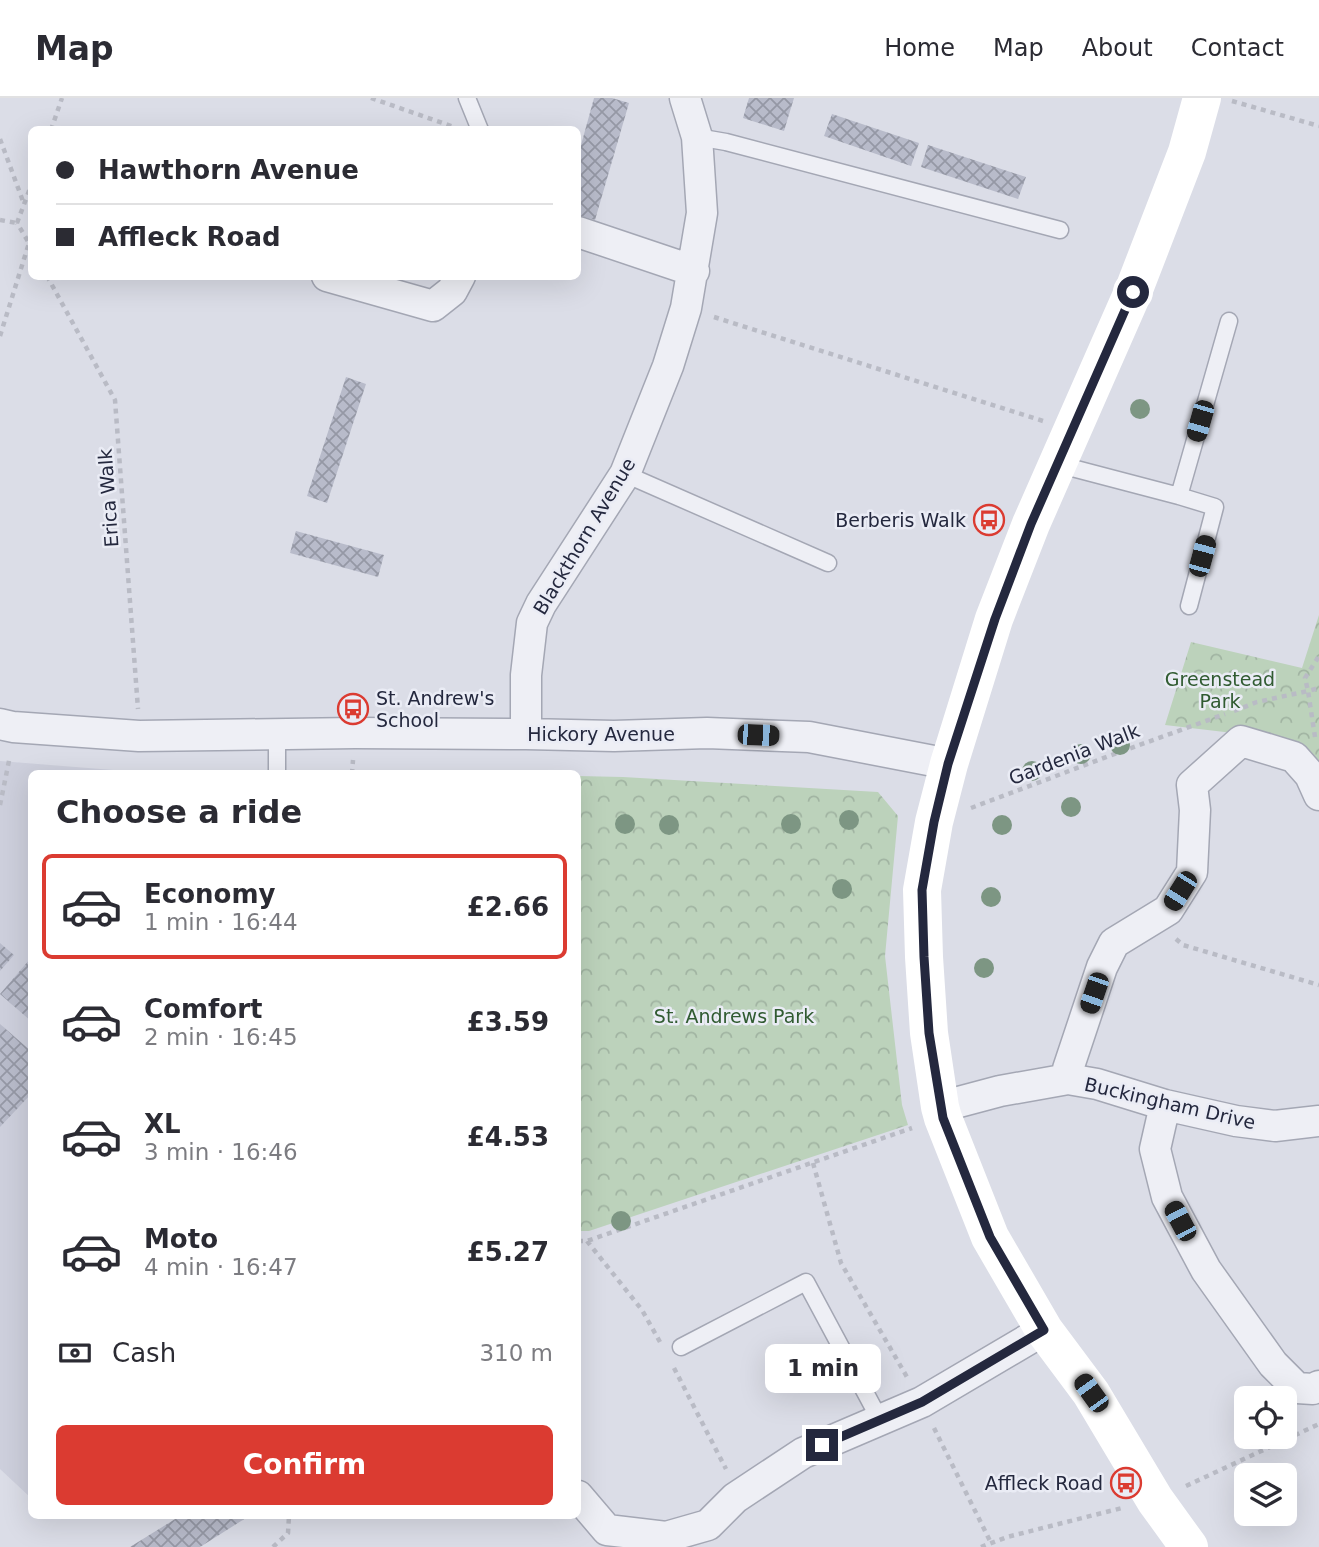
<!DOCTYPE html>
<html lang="en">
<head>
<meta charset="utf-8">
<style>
  :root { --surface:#fff; --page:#f7f7f7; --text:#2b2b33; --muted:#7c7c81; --line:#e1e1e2; --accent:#db3b31 }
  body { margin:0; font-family:"DejaVu Sans",sans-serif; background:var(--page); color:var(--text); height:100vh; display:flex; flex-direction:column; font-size:26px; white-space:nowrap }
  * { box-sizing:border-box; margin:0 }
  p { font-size:23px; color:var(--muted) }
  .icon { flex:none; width:38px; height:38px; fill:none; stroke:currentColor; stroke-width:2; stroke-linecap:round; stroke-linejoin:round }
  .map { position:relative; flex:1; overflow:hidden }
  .side { position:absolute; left:28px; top:672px; width:553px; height:749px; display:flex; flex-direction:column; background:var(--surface); border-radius:10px; box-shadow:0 7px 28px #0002 }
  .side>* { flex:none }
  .top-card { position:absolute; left:28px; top:28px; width:553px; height:154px; border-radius:10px; box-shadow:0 7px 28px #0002; display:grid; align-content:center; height:154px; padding:0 28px; background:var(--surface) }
  .tools { position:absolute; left:1234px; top:1288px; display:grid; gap:14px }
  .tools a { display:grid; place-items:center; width:63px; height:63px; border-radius:10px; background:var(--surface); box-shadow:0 7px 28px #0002; font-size:35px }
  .end { position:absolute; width:32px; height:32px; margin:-16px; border:9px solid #24283e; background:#fff; box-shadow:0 0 0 4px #fff }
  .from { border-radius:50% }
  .bubble { position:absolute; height:49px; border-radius:10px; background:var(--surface); box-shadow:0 7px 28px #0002; font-size:23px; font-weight:700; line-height:49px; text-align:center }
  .car { position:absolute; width:21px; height:42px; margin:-21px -10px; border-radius:9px; box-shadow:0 0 5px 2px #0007; background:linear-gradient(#222 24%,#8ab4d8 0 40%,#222 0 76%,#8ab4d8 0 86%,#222 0) }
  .top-card b { display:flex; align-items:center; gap:24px; height:66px; font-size:26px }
  .top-card b+b { border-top:2px solid var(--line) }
  .top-card i { width:18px; height:18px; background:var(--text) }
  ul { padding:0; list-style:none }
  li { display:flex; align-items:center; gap:21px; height:105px; margin:0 14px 10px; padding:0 14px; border:4px solid transparent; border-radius:10px }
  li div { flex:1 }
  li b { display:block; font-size:26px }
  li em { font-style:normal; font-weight:700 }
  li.current { border-color:var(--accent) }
  li>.icon { width:63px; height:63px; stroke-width:1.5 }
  h2 { padding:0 28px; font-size:32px; line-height:84px }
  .pay { display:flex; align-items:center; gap:18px; height:77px; padding:0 28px; font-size:26px }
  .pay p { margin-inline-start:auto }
  .cta { display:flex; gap:14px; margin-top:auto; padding:14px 28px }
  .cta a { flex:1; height:80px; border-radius:10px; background:var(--accent); color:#fff; font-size:28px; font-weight:700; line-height:80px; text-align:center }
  header { display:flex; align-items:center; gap:42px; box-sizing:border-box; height:98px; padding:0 35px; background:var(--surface); border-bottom:2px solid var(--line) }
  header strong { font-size:33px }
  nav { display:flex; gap:38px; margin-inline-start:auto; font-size:24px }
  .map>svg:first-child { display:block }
  .built { fill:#cdcfdc }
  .forest { fill:url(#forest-crowns) }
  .building { fill:url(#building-cross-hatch) }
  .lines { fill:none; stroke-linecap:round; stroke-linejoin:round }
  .lane-casing { stroke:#a4a7b4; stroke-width:19 }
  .street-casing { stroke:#a4a7b4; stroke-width:33 }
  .path { stroke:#b9bbc5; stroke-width:4.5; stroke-dasharray:5 5; stroke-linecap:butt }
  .lane { stroke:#eeeff5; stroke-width:16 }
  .street { stroke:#eeeff5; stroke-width:30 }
  .secondary { stroke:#fff; stroke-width:38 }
  .tree { fill:#7d9683 }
  .route { stroke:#24283e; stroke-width:9 }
  .labels { text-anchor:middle; stroke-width:5; stroke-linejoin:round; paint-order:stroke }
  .street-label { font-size:19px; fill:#24283e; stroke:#eaecf5 }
  .poi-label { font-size:19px; fill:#24283e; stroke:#eaecf5; text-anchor:end }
  .park-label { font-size:19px; fill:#305b31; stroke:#eaecf5 }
</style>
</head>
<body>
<header>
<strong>Map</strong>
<nav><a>Home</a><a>Map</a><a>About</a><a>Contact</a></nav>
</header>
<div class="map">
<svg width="1319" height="1449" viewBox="0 0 1319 1449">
  <defs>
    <pattern id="forest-crowns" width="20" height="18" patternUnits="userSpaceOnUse" patternTransform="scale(1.75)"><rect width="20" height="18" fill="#bcd2bb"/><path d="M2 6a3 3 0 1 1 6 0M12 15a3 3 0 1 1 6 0" fill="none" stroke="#a1b4a2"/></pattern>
    <pattern id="building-cross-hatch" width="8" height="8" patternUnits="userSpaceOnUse" patternTransform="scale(1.75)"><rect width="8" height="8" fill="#b8bbca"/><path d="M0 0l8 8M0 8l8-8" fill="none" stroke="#9598a5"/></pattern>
  </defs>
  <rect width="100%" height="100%" fill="#dbdde7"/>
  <path class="built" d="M0,663L151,675L345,673V676H32L31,1400L0,1371Z"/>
  <path class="forest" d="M1319,517V685L1233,635L1165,627L1191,544L1302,570Z
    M578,678L623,679L878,694L898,718L885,858L902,1007L908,1027L589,1133H578Z"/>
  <path class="building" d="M594,0H612L629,5L595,122L578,117V58Z
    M749,0H794L784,33L743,20Z
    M832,16L919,45L911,68L824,38Z
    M928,47L1026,79L1018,101L921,69Z
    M346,279L366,286L327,405L307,398Z
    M296,433L384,457L378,479L290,455Z
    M0,845L14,857L0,873Z
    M30,861L32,862V924L0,896Z
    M0,926L32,954V995L0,1029Z
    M180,1418H249L200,1449H130Z"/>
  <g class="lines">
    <g class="lane-casing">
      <path id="lane" d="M467,0L480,32
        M697,39L726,44L1060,132
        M1057,366L1179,398L1229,223
        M625,376L828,465
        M1179,398L1215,409L1189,508
        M277,676V635
        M681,1249L806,1184L880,1322"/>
    </g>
    <g class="street-casing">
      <path id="street" d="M578,134L694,173
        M327,178L433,208L452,193L460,178
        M0,626L13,629L139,638L355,635L526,636L614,638L707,635L809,639L949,666
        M526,636V577L532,525L541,506L625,376L668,268L686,210L702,115L697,39L685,0
        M1068,981V971L1102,869L1114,845L1168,812L1192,774L1195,712L1192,687L1241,643L1294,659L1310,677L1319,697
        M1165,1007L1155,1051L1167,1099L1206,1172L1273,1266L1297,1290L1313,1291L1319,1288
        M940,1009L1000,993L1068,981L1097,986L1165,1007L1236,1023L1275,1028L1319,1023
        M578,1398L607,1432L666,1439L708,1427L735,1400L803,1355L922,1304L1044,1232"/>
    </g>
    <path class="path" d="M371,0L454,29
      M1232,3L1319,28
      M51,32L62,0
      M0,41L24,106
      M0,122L17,125
      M17,125L32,85
      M47,178L115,302L138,611
      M714,219L1043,323
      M0,238L29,145L17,125
      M1234,613L1257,604L1308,593L1305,580L1319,558
      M1315,639L1308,593L1319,590
      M352,676L353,662
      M0,707L10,658
      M971,710L1109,658L1225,616
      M1176,841L1183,847L1319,887
      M813,1065L841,1165L907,1279
      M578,1143H587L912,1030
      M587,1143L642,1212L660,1244
      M674,1270L726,1371
      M934,1330L991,1445
      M1186,1388L1319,1326
      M273,1449L288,1435L289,1418
      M981,1449L1007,1439L1122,1410"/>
    <use href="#lane" class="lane"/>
    <use href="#street" class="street"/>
    <path class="secondary" d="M1189,1449L1155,1402L1091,1295L1044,1232L990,1139L943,1020L940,1009L929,935L924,859L922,792L934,724L949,666L994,521L1031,426L1133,194L1187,54L1202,0"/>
  </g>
  <g class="tree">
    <circle cx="1140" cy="311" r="10"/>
    <circle cx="1120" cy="647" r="10"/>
    <circle cx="1081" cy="656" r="10"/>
    <circle cx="1032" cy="673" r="10"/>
    <circle cx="1071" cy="709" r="10"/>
    <circle cx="849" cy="722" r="10"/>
    <circle cx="625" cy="726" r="10"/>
    <circle cx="791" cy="726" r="10"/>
    <circle cx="669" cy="727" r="10"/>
    <circle cx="1002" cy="727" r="10"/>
    <circle cx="842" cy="791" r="10"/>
    <circle cx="991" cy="799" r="10"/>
    <circle cx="984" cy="870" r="10"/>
    <circle cx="621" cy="1123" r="10"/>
  </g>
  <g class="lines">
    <path class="route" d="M822,1347L922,1304L1044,1232L990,1139L943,1020L929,935L924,859L922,792L934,724L948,666L995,521L1031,426L1133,194"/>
  </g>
  <defs>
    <g id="bus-ring" transform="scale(1.575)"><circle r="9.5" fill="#eaecf5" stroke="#db3b31" stroke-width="1.5"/><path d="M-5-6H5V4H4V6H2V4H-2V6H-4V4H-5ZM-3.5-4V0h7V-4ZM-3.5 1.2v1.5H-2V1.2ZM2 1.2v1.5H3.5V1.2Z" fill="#db3b31"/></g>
  </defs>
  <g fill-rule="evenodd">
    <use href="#bus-ring" x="989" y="422"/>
    <use href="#bus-ring" x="353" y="611"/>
    <use href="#bus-ring" x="1126" y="1385"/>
  </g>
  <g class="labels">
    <g class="street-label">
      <text transform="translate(108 400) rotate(-94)" y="7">Erica Walk</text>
      <text transform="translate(584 438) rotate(-59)" y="7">Blackthorn Avenue</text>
      <text x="601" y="643">Hickory Avenue</text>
      <text transform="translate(1074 656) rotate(-21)" y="7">Gardenia Walk</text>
      <text transform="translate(1170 1005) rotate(13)" y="7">Buckingham Drive</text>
    </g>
    <g class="poi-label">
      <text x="966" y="429">Berberis Walk</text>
      <text x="376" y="607" text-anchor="start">St. Andrew's<tspan x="376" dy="22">School</tspan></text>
      <text x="1103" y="1392">Affleck Road</text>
    </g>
    <g class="park-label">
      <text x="1220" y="588">Greenstead<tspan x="1220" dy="22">Park</tspan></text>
      <text x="734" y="925">St. Andrews Park</text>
    </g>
  </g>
</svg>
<div class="tools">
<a><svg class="icon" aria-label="locate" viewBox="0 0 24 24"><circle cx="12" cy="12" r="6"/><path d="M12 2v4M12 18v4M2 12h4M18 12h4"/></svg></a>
<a><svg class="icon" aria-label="layers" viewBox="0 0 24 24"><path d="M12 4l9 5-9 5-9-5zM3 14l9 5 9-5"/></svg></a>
</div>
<i class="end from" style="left:1133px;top:194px"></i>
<i class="end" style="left:822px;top:1347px"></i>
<div class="bubble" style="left:765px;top:1246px;width:116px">1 min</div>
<i class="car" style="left:1200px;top:323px;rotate:196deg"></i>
<i class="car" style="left:1202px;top:458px;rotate:15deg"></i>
<i class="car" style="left:758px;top:637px;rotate:92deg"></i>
<i class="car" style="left:1180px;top:793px;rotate:212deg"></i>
<i class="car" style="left:1094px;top:895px;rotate:199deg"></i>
<i class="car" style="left:1180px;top:1123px;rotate:332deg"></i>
<i class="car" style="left:1091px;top:1295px;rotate:324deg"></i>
<div class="top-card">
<b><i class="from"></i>Hawthorn Avenue</b>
<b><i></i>Affleck Road</b>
</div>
<section class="side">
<h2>Choose a ride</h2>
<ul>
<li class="current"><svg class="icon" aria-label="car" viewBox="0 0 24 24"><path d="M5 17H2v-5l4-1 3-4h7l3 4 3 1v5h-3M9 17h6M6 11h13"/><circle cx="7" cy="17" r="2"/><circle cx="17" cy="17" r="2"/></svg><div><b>Economy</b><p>1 min · 16:44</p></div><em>£2.66</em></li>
<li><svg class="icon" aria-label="car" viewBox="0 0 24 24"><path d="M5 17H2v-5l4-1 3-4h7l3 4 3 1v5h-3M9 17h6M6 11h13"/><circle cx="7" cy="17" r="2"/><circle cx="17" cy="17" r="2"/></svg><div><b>Comfort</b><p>2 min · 16:45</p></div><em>£3.59</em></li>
<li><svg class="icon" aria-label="car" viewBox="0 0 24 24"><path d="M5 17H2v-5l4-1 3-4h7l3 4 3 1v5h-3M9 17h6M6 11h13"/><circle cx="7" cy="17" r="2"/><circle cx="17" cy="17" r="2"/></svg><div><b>XL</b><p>3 min · 16:46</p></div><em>£4.53</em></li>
<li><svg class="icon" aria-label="car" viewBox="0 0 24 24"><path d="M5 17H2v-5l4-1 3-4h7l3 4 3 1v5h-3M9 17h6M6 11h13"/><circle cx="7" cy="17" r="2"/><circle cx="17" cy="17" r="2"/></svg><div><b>Moto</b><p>4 min · 16:47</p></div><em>£5.27</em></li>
</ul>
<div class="pay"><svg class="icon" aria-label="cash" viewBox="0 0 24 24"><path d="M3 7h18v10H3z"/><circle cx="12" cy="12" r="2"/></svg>Cash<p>310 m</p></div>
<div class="cta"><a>Confirm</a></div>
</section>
</div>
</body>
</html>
